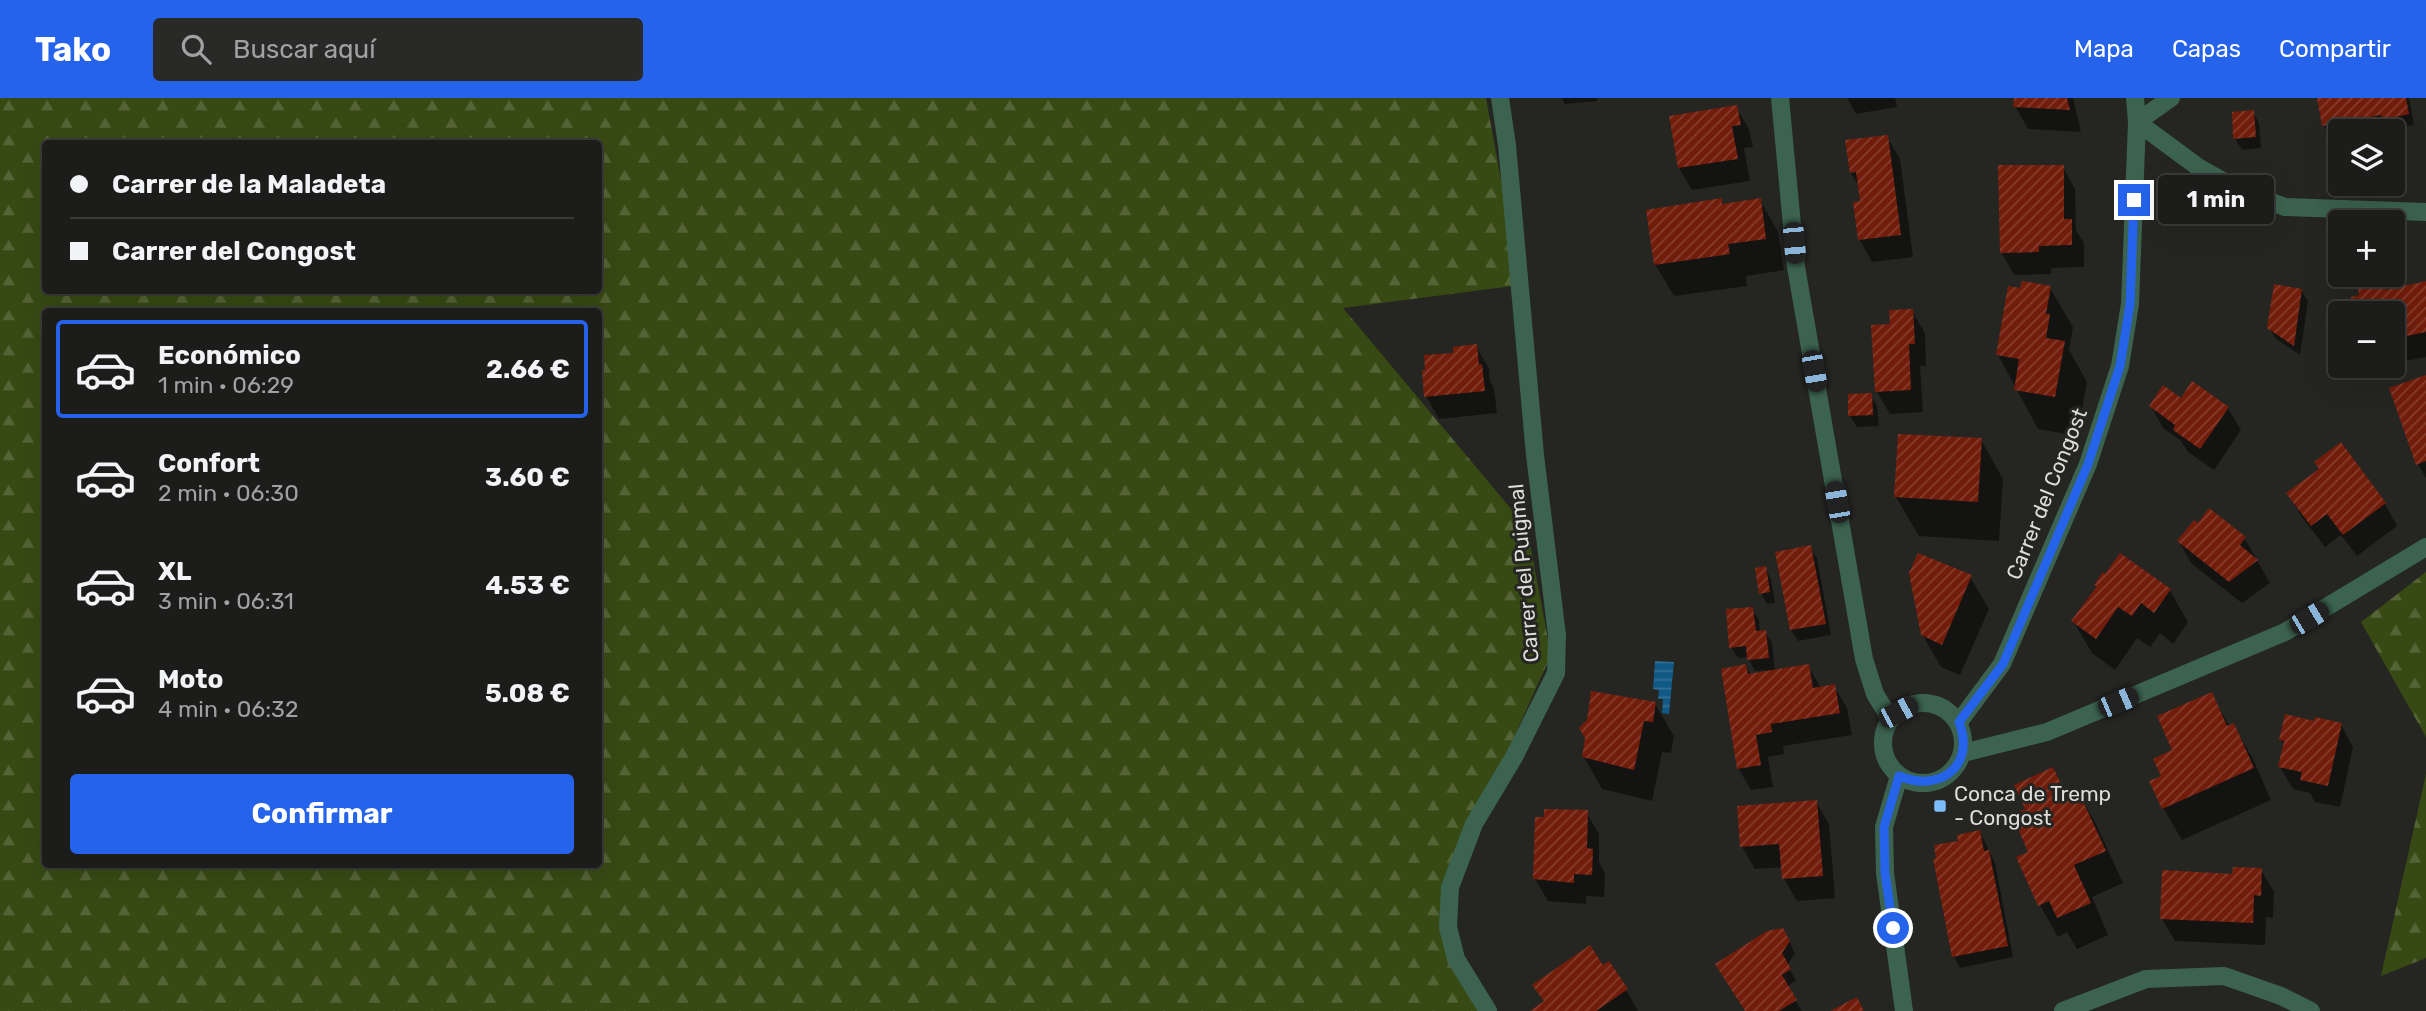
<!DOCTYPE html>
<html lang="es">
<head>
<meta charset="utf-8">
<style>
  :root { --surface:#1c1c1a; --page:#292927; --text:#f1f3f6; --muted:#a0a1a2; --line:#3a3a39; --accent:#2563eb }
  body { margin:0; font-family:Rubik,sans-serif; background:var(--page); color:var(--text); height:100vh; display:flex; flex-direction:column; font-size:26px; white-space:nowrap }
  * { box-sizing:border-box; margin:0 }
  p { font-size:23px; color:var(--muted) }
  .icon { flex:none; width:38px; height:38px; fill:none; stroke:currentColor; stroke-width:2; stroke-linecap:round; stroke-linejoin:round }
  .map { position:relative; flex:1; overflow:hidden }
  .sheet { position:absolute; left:42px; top:210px; width:560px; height:560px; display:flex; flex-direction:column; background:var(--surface); border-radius:7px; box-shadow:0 7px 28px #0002,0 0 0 2px var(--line) }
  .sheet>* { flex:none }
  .guide { position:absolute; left:42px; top:42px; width:560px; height:154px; border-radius:7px; box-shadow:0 7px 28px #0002,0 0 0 2px var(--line); display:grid; align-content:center; height:154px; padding:0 28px; background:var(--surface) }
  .fabs { position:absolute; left:2328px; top:21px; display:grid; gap:14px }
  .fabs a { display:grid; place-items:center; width:77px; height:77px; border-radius:7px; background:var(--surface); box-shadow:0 7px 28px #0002,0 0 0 2px var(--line); font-size:35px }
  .end { position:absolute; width:32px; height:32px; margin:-16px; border:9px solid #2563eb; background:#fff; box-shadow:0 0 0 4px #fff }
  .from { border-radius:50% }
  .bubble { position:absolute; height:49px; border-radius:7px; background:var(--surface); box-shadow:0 7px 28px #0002,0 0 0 2px var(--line); font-size:23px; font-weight:700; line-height:49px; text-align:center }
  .car { position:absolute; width:21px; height:42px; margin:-21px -10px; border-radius:9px; box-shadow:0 0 5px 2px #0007; background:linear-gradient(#222 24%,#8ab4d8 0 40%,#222 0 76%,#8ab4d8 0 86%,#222 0) }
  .guide b { display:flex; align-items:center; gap:24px; height:66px; font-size:26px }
  .guide b+b { border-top:2px solid var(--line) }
  .guide i { width:18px; height:18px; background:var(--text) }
  ul { padding:12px 0 0; list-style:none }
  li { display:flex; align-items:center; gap:21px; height:98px; margin:0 14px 10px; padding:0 14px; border:4px solid transparent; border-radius:7px }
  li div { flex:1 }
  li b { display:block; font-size:26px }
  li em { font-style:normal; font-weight:700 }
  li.on { border-color:var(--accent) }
  li>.icon { width:63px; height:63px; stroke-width:1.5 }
  .button { display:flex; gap:14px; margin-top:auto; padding:14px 28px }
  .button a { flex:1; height:80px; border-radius:7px; background:var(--accent); color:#fff; font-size:28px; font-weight:700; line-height:80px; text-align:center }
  header { display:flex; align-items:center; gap:42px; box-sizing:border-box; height:98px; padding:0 35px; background:var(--accent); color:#fff }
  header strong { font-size:33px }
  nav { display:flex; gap:38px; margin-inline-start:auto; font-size:24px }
  .search { width:490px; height:63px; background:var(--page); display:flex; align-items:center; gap:18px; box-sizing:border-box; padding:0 24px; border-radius:7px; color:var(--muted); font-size:26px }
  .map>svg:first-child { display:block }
  .forest { fill:url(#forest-firs); fill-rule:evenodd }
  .water { fill:url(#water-rules) }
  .shadow { fill:#0007 }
  .building { fill:url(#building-hatch) }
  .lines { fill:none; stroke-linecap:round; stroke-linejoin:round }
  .minor { stroke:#3c634f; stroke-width:18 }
  .route { stroke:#2563eb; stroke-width:9 }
  .poi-dot { fill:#7cbef9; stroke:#252522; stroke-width:2.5 }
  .labels { text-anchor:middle; stroke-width:6; stroke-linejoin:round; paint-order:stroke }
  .street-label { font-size:21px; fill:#dedddc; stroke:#252522 }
  .poi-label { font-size:21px; fill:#dedddc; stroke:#252522; text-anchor:start }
</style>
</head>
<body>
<header>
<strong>Tako</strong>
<div class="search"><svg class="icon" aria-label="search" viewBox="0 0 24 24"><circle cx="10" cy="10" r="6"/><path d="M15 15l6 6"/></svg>Buscar aquí</div>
<nav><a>Mapa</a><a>Capas</a><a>Compartir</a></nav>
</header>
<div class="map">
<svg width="2426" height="913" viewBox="0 0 2426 913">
  <defs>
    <pattern id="forest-firs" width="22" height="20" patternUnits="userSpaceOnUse" patternTransform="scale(1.75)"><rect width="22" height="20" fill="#374a14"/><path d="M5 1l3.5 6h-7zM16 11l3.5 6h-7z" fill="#546436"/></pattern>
    <pattern id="water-rules" width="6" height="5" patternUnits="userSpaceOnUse" patternTransform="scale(1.75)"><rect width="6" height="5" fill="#115985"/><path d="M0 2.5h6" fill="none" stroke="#337096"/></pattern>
    <pattern id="building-hatch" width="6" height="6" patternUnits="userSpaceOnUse" patternTransform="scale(1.75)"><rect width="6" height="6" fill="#721d0b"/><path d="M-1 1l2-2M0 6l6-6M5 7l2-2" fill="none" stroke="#863d2e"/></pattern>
  </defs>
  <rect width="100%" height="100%" fill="#252522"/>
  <path class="forest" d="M0,0H1486L1520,187L1343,210L1527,430L1551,557L1452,777L1454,867L1481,913H0ZM46,46H598V192H46ZM46,214H598V766H46Z
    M2426,474V639L2361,524Z
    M2426,676V860L2381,878Z"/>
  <path class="water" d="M1655,563L1674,564L1669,616L1662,615L1663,601H1658L1659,592L1653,591Z"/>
  <path class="shadow" d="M1562,0H1597V3L1565,6Z
    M1847,0H1895L1897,9L1856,16Z
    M2015,0H2073L2081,34L2028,31L2015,8Z
    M2319,0H2409L2414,27L2390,32L2387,28L2359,33H2340V37L2330,39L2324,28Z
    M1736,9L1749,31L1753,49L1744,50L1750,83L1692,92L1679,70Z
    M2253,14L2259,25L2261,50L2242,52L2235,41Z
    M1887,39L1900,61L1913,159L1872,164L1860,142L1862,104L1860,90L1851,75L1847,44Z
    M2063,69L2075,91L2076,132L2084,145V169L2051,170V176L2014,177L2001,154Z
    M1721,102L1724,107L1760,102L1778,134L1784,172L1746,178L1747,188L1674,198L1655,166Z
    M2426,185V259L2392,266V215H2356L2353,200L2383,186L2388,193Z
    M2050,190L2073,229L2069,252L2087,284L2077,338L2038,331L1998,257L2021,192Z
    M2301,192L2308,203L2300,257L2276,241L2269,230Z
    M1912,213L1925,235L1926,268H1920L1923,314L1890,316L1877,294L1892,228Z
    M1476,248L1489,271L1490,283L1494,290L1497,315L1439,321L1426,298L1455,256Z
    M2426,279V380L2418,366Z
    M1871,297L1877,308L1879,328L1857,329L1850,318Z
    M2182,302L2228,310L2241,332L2214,372L2188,354L2181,343L2163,330L2151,308Z
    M1981,342L2003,381L1999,443L1919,438L1896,399Z
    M2340,346L2385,406L2397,428L2357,458L2341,437L2325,449L2301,418L2289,396L2321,372Z
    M2245,441L2270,485L2242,505L2192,466L2179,444Z
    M1810,449L1817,460L1831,537L1798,543L1791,532Z
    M2121,457L2170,493L2188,524L2173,546L2160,535L2150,549L2137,540L2115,572L2092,555L2073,523Z
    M1765,470L1771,481L1775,505L1767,506L1761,495Z
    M1970,479L1989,511L1960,577L1941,569L1922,536Z
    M1752,511L1759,522L1760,534H1765L1772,545L1775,573L1808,568L1821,590L1834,588L1847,610L1852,637L1783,648L1784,656L1768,659L1773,689L1751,692L1738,670L1746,568L1751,577L1766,574V572L1755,573L1748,559L1738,560L1731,549Z
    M2211,596L2230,629L2233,627L2252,659L2271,702L2182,742L2163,710V679L2175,653Z
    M1655,606L1674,638L1671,655L1662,654L1652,703L1602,691L1584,659Z
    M2315,625L2341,627L2353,649L2340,709L2315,704L2310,695L2293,691L2280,669L2284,649L2281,642Z
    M2052,671L2066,696L2077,692L2095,724L2123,785L2092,799L2108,837L2077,851L2067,834L2058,839L2040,807L2018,760L2030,755L2027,712Z
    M1816,704L1829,726L1835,800L1797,803L1784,781L1783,769L1755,771L1742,749Z
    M1586,714L1599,736V764L1605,775L1604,799L1586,798V806L1548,803L1535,781Z
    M1980,734L1995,765L2013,859L1960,870L1954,859Z
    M2261,772L2274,794L2273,820L2266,819L2265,847L2175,843L2162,821L2234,778Z
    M1789,843L1795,856L1787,867L1796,882L1787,889L1802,913H1747Z
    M1603,870L1626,892L1638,913H1533L1545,905L1535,888Z"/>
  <path class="building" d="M2014,0H2067L2070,12L2013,9Z
    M2317,0H2406L2409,16L2382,22L2381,17L2322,28Z
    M1737,7L1741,27L1732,28L1738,61L1678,70L1669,18Z
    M2254,12L2256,39L2233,41L2232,14Z
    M1888,37L1901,137L1858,142L1853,104L1860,103L1856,74L1850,75L1845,42Z
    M1998,67H2064V121H2072V147L2039,148V154L2000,155Z
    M1722,100V106L1761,100L1766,141L1728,146L1730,156L1654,167L1646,112Z
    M2022,183L2051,188L2046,216H2050L2046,240L2065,243L2055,299L2014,292L2019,261L1996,257L2008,188L2020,190Z
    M2426,183V234L2392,241V215H2355L2351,199L2359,197L2358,189L2384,184L2386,192Z
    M2274,186L2302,191L2294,248L2267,230Z
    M1913,211L1915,246H1909L1911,292L1875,294L1871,227L1890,226L1889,212Z
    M1477,246L1479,267L1482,266L1485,293L1424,299L1422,272H1425L1424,257L1453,255V249Z
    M2426,277V363L2416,367L2389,290Z
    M2192,283L2229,309L2200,351L2173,332L2175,327L2149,308L2163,287L2181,300Z
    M1872,295L1873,317L1848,318V296Z
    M1898,336L1982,340L1978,404L1894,399Z
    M2341,344L2386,405L2343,437L2327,416L2311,428L2286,395L2319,371L2314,364Z
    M2209,410L2246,439L2240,447L2258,462L2229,484L2177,443L2194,422L2198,425Z
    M1811,447L1826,526L1790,532L1775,454Z
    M1918,455L1972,477L1942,547L1921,537L1909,475Z
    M2120,455L2171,491L2154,515L2141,505L2132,518L2118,509L2096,541L2071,523L2097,488L2094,487L2103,474L2105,476Z
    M1766,468L1770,494L1759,496L1755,470Z
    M1753,509L1756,533L1766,532L1769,560L1747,562L1746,548L1729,550L1726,511Z
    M1746,566L1748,576L1809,566L1813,590L1835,586L1840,615L1771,626L1772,634L1756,637L1761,667L1737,671L1721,571Z
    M1591,593L1656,604L1653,624L1644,623L1634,672L1582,659L1585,640L1579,630L1587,622Z
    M2212,594L2227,628L2234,625L2254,670L2162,711L2149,683L2161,678L2153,661L2172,652L2157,618Z
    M2285,616L2314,623L2315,619L2342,625L2328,688L2300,682L2302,674L2278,669L2284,643L2279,642Z
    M2053,669L2065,695L2077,690L2106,753L2074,767L2091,805L2057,820L2049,803L2038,808L2016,759L2028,754L2012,717L2025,711L2014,687Z
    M1817,702L1823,778L1782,781L1779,746L1740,749L1737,708Z
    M1544,711L1588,712L1587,750L1593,751L1592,777L1574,776V785L1533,781L1535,719H1544Z
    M1980,732L1984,753L1989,752L2008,848L1952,859L1933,761L1936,760L1934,747L1958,743L1957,737Z
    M2233,769L2262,770L2261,798L2254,797L2253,825L2160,821L2162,772L2232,776Z
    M1783,830L1790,843L1782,855L1791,871L1782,877L1797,902L1779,913H1745L1715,866L1767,833Z
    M1590,847L1603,867L1609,863L1628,891L1596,913H1530L1544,903L1532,887Z
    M1857,899L1864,913H1830Z"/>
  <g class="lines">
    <path class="minor" d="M1780,0L1796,169L1864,561L1875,596L1891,622
      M2137,24L2198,69L2239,92L2285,109L2426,114
      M2137,24L2171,0
      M1883 645a40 40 0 1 1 80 0a40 40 0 1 1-80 0Z
      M1959,624L2002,566L2088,366L2120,268L2130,206L2137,24L2135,0
      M1963,655L2047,634L2285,534L2426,449
      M1899,678L1884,729L1885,775L1904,913
      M1488,913L1456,861L1448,829L1450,789L1474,726L1514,659L1556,575L1557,537L1535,357L1507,47L1500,0
      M2063,913L2146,881L2224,878L2281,898L2311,913"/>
  </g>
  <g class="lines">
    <path class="route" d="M1893,830L1885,775L1884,729L1899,678C1940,695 1976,668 1959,624L2003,566L2088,366L2120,268L2130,206L2134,102"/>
  </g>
  <rect class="poi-dot" x="1933" y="701" width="14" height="14" rx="3.5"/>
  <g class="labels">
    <g class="street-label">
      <text transform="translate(2047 396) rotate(-68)" y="7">Carrer del Congost</text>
      <text transform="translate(1524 475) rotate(-95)" y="7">Carrer del Puigmal</text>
    </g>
    <g class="poi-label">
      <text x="1954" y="703">Conca de Tremp<tspan x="1954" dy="24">- Congost</tspan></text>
    </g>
  </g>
</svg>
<div class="fabs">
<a><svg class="icon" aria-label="layers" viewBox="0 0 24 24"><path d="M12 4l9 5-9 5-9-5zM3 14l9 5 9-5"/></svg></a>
<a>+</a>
<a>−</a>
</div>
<i class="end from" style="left:1893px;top:830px"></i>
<i class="end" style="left:2134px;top:102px"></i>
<div class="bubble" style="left:2158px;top:77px;width:116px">1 min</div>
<i class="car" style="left:1794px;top:145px;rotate:175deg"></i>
<i class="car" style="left:1814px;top:273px;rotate:170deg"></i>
<i class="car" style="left:1837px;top:404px;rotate:350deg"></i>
<i class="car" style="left:2309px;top:520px;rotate:59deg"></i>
<i class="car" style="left:2118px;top:604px;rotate:67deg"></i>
<i class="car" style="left:1898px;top:614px;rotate:62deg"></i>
<div class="guide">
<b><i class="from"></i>Carrer de la Maladeta</b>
<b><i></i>Carrer del Congost</b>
</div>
<section class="sheet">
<ul>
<li class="on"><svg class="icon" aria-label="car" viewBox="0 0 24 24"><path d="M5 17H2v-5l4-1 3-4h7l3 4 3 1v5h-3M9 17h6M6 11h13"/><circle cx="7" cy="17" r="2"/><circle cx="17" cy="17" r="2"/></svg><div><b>Económico</b><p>1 min · 06:29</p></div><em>2.66 €</em></li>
<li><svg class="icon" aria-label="car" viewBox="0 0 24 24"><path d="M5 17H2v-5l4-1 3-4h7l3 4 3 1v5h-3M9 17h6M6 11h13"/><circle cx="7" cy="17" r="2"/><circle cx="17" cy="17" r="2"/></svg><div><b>Confort</b><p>2 min · 06:30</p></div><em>3.60 €</em></li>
<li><svg class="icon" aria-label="car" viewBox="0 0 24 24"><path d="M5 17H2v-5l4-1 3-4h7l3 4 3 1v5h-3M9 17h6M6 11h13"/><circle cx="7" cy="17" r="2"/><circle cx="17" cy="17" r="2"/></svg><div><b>XL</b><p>3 min · 06:31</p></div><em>4.53 €</em></li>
<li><svg class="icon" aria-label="car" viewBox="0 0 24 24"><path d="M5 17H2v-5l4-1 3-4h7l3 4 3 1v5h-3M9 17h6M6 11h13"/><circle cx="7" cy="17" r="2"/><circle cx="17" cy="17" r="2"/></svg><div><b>Moto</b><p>4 min · 06:32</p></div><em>5.08 €</em></li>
</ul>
<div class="button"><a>Confirmar</a></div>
</section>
</div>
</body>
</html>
